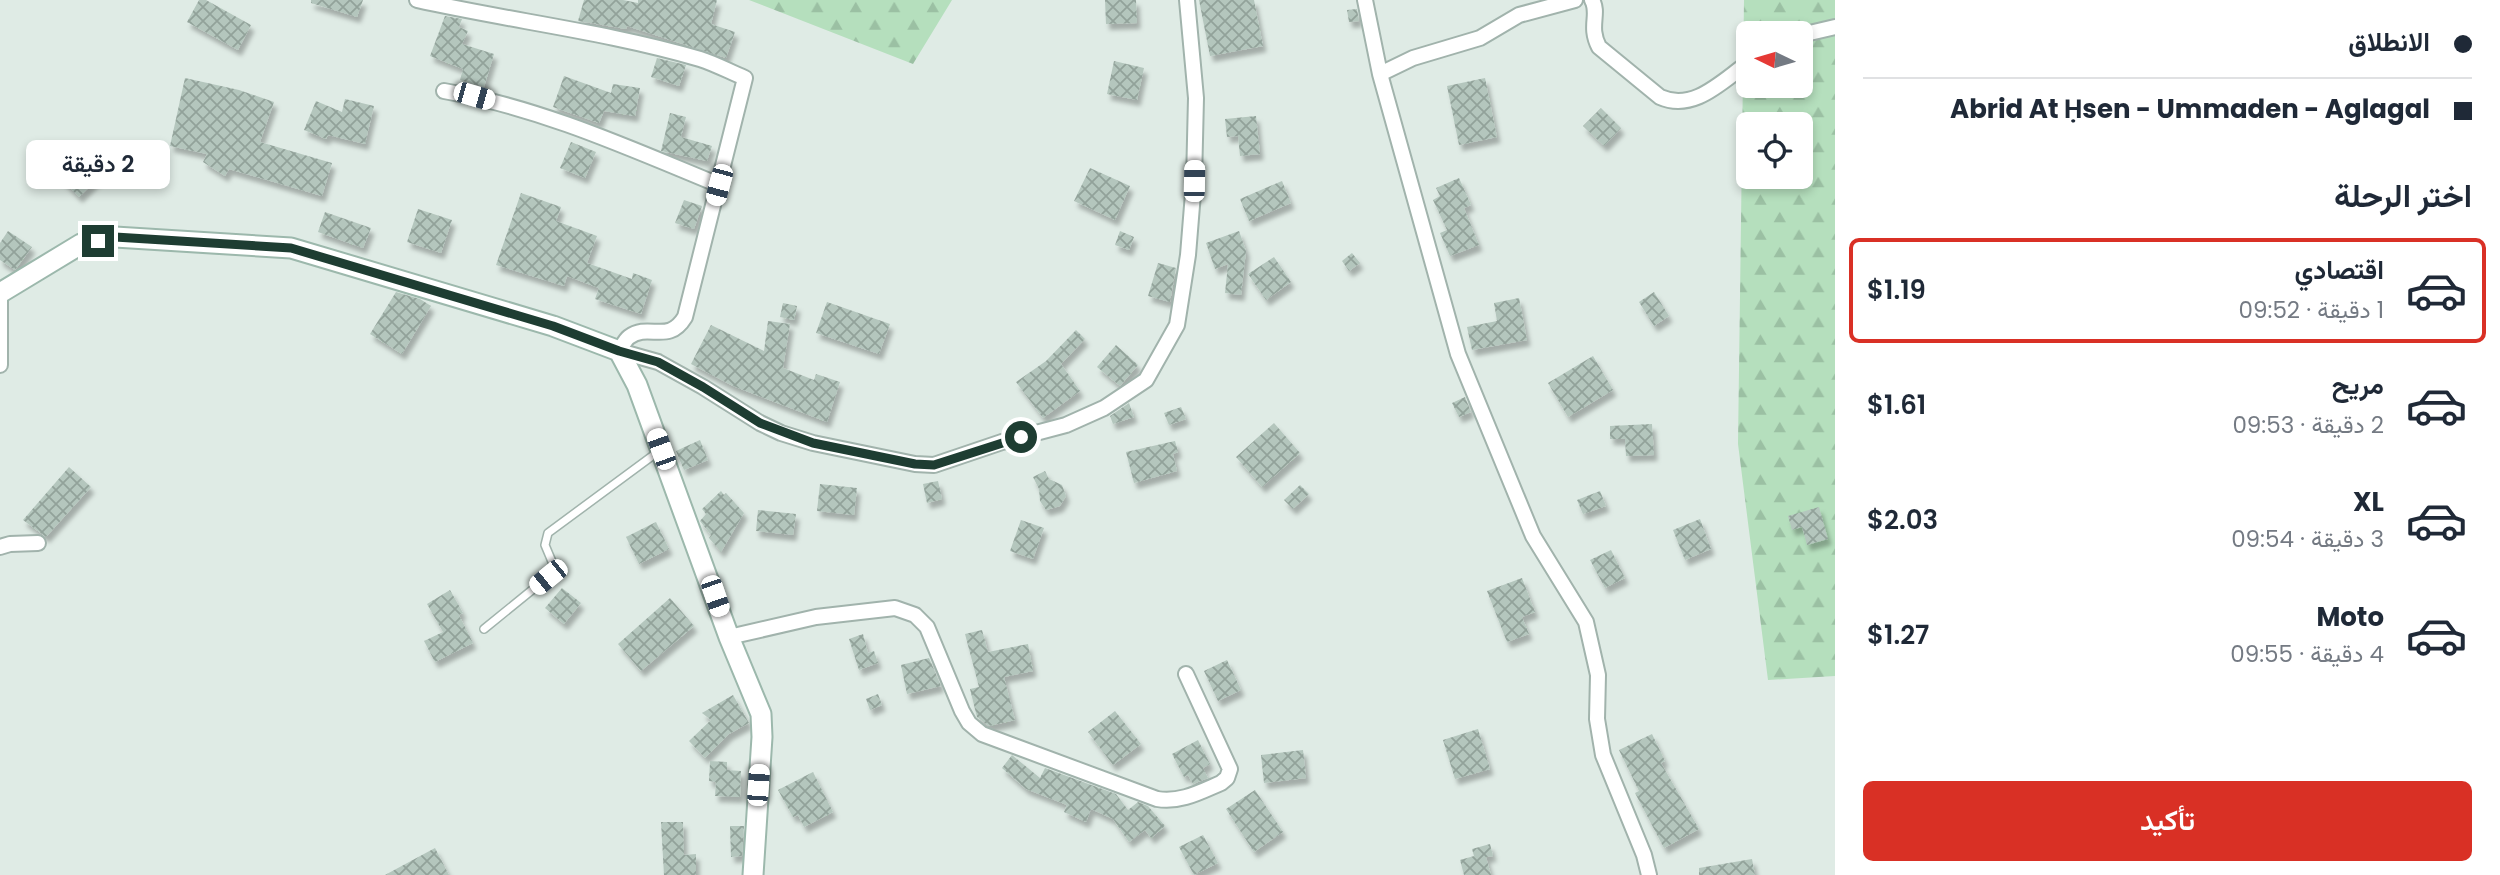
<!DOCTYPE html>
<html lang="ar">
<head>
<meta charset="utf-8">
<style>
  :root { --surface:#fff; --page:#f6f6f7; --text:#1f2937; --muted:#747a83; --line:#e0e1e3; --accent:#d93025 }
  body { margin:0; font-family:Poppins,Vazirmatn,sans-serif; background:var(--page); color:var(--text); direction:rtl; height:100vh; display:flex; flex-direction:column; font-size:26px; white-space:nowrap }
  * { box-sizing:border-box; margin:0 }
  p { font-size:23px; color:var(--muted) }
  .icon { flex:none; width:38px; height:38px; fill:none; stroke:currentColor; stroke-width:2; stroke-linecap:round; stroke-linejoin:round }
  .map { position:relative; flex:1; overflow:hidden; direction:ltr }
  .details { display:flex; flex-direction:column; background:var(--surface); width:665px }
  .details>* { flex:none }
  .guide { display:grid; align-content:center; height:154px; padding:0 28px; background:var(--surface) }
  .needle { width:46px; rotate:275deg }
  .tools { position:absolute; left:1736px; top:21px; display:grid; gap:14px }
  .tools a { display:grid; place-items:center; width:77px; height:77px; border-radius:10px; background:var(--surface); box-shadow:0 4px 10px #0003; font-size:35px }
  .end { position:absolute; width:32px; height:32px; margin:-16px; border:9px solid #1e3d32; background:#fff; box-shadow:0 0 0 4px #fff }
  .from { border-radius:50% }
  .bubble { position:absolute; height:49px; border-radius:10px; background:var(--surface); box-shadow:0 4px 10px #0003; font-size:23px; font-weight:600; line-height:49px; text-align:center; direction:rtl }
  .car { position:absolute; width:21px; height:42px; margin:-21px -10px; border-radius:9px; box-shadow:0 0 5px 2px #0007; background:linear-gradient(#fff 24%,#345 0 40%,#fff 0 76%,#345 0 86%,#fff 0) }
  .guide b { display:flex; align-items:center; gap:24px; height:66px; font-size:26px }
  .guide b+b { border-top:2px solid var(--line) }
  .guide i { width:18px; height:18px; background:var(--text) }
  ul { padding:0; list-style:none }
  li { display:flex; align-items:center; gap:21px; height:105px; margin:0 14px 10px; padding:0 14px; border:4px solid transparent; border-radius:10px }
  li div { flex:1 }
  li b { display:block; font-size:26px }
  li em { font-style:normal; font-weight:600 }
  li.on { border-color:var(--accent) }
  li>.icon { width:63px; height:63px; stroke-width:1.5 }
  h2 { padding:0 28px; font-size:32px; line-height:84px }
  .button { display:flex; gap:14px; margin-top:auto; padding:14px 28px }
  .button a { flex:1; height:80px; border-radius:10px; background:var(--accent); color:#fff; font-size:28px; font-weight:600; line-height:80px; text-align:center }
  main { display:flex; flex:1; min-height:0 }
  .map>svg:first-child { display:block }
  .forest { fill:url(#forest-firs); fill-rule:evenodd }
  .building { fill:url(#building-cross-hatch); filter:url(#shadow) }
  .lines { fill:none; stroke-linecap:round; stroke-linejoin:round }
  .lane-casing { stroke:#a1b3ac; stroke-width:10 }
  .street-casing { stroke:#a1b3ac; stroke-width:18 }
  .secondary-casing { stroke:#9cb8ac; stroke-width:23 }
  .lane { stroke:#fff; stroke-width:7 }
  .street { stroke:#fff; stroke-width:14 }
  .secondary { stroke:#fff; stroke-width:19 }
  .route { stroke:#1e3d32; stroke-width:9 }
</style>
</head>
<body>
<main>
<section class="details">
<div class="guide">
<b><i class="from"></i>الانطلاق</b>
<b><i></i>Abrid At Ḥsen - Ummaden - Aglagal</b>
</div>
<h2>اختر الرحلة</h2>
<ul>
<li class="on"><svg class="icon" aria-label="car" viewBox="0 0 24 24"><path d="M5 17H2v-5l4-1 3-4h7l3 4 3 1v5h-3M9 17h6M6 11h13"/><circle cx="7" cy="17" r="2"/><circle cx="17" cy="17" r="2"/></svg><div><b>اقتصادي</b><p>1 دقيقة · 09:52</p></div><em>$1.19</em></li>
<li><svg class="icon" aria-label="car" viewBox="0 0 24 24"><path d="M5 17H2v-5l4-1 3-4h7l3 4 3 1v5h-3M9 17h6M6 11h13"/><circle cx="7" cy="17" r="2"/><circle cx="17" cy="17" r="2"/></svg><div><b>مريح</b><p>2 دقيقة · 09:53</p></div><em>$1.61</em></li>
<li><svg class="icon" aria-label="car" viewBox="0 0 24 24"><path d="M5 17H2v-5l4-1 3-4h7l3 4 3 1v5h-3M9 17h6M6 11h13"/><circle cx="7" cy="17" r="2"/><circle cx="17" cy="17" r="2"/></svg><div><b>XL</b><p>3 دقيقة · 09:54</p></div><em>$2.03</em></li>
<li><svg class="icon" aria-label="car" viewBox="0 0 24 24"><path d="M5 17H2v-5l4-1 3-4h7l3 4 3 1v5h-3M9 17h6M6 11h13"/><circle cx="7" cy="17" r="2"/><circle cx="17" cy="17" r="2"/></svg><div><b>Moto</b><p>4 دقيقة · 09:55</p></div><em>$1.27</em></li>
</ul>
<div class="button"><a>تأكيد</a></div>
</section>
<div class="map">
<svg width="1835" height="875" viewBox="0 0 1835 875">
  <defs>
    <pattern id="forest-firs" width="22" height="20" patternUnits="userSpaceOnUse" patternTransform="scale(1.75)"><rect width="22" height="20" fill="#b5dfbd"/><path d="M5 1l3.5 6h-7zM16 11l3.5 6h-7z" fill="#9bc0a3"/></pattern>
    <pattern id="building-cross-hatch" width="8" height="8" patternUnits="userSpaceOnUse" patternTransform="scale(1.75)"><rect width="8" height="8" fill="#b4c6bd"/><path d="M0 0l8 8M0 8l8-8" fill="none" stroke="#92a29a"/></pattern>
    <filter id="shadow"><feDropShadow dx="3.5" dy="6" stdDeviation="2" flood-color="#0004"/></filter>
  </defs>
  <rect width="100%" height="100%" fill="#dfebe5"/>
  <path class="forest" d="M749,0H952L913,64Z
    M1744,0H1835V676L1768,680L1738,444ZM1748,33H1801V86H1748ZM1748,124H1801V177H1748Z"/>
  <path class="building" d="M199,0H206L251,25L238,50L187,22Z
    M311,0H363L357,17L311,3Z
    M584,0H623L638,3V0H717L711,24L735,32L726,58L627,26L626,29L578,21Z
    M1105,0H1136L1137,23L1106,24Z
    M1199,0H1254L1263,46L1210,56Z
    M1357,9L1359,21L1349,22L1347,10Z
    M445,16L462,19L459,27L468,31L462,44L494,54L484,87L460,80L463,69L430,56Z
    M657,58L686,65L679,86L651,77Z
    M1114,61L1144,68L1137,100L1107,94Z
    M564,76L611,93L613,84L640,88L635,116L604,111L599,123L553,107Z
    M185,78L239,90L274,102L260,142L332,163L322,196L229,169L225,176L203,162L207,154L170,146Z
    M1485,78L1497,137L1459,145L1447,86Z
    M345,99L374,106L365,144L328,135L326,139L304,130L316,101L342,112Z
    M1601,108L1621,128L1604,146L1583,126Z
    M670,113L686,117L681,137L712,146L707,161L661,151Z
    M1256,116L1260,154L1240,156L1238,136L1227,137L1225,119Z
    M571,142L596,152L585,178L560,168Z
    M51,149L56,167L35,173L30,155Z
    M88,153L106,171L79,197L61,179Z
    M1090,168L1130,186L1115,220L1074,201Z
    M1459,178L1471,205L1464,208L1479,245L1450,256L1440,233L1447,230L1433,200L1440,196L1436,188Z
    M1282,181L1291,203L1249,221L1240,199Z
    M521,193L561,207L556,221L597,236L587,263L632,279L633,273L652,280L641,314L595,299L599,288L567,276L564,286L496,265Z
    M684,200L702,206L694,229L675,223Z
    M418,209L452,220L441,253L407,242Z
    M325,212L371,228L363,248L318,232Z
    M8,231L32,247L15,270L0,260V243Z
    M1120,231L1134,237L1129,250L1115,245Z
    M1239,231L1246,251L1241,295L1225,293L1228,264L1215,269L1206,243Z
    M1352,253L1360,263L1349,271L1342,261Z
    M1274,257L1291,282L1266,300L1248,274Z
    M1158,263L1176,268L1170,302L1148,296Z
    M396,292L420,299L431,306L402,354L370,334Z
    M1654,292L1669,316L1654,326L1639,302Z
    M1519,298L1527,340L1472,350L1467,327L1497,321L1494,303Z
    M827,302L890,324L879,354L816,333Z
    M783,303L797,306L794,320L780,317Z
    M768,321L790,324L783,368L814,380L816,374L840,382L827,422L733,386L691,364L711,325L764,351Z
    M1076,330L1085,339L1061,364L1080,391L1043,418L1016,382L1046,361Z
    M1116,345L1138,365L1120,386L1097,367Z
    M1593,356L1613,390L1568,417L1548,383Z
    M1465,397L1471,412L1459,417L1452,403Z
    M1129,403L1134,417L1113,424L1110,416Z
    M1181,407L1186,419L1169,425L1164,413Z
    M1274,423L1300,453L1262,487L1236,457Z
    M1652,424L1654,455L1626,456L1625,439H1610V426Z
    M700,440L708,460L684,470L676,451Z
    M1175,441L1178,452L1173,454L1177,471L1134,483L1126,452Z
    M69,467L91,487L46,537L23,520Z
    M1045,471L1049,479L1062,485L1066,496L1060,506L1046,510L1040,501L1039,489L1033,477Z
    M938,481L942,499L927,503L923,484Z
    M820,484L857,488L854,515L817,511Z
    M1300,485L1309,494L1293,509L1284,500Z
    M721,491L724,495L726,493L744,513L721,552L709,538L711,535L700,521L706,514L702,509Z
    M1600,491L1606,506L1583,514L1577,500Z
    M1819,507L1828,539L1807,545L1802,527L1792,530L1788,516Z
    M758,510L796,514L793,535L756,531Z
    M1700,519L1711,549L1685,560L1673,530Z
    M1021,520L1044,528L1033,559L1010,551Z
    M656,522L669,549L639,564L626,537Z
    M1611,550L1625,578L1605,588L1590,560Z
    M1522,578L1535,612L1522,617L1529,634L1507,642L1487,591Z
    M562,588L581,603L564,624L545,608Z
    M450,590L463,613L459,615L473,643L435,662L424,641L443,632L427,604Z
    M670,598L694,626L641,671L618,644Z
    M982,630L988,652L1028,644L1033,671L1004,677L1015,720L989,726L977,717L970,689L979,687L965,634Z
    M863,634L868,653L874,651L878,663L859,670L849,639Z
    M929,658L941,686L907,694L901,665Z
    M1227,660L1241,690L1218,701L1204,671Z
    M878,694L882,705L870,710L866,699Z
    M733,695L749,723L729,734L705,758L689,741L711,720L702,713Z
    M1115,711L1141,744L1113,765L1088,732Z
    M1478,729L1490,769L1455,779L1443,740Z
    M1652,734L1665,761L1661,763L1699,829L1664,848L1635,793L1639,791L1619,750Z
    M1198,740L1210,764L1203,768L1208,778L1193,784L1188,775L1184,777L1172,754Z
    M1303,750L1306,778L1264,783L1261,755Z
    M1012,755L1040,778L1045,768L1116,794L1128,810L1138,802L1148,806L1165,826L1151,838L1145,830L1129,842L1113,819L1091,809L1086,822L1064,812L1067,805L1026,789L1002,768Z
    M710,761L727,762V770L741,771L740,797L715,796L716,782L709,781Z
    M813,772L833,812L804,827L798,815L793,817L778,790Z
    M1255,790L1283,832L1254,852L1226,809Z
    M661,822H683L684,855L696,854V875H664Z
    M730,826H744L742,856L731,857Z
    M1203,835L1218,863L1194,875L1179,847Z
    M1490,844L1493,856L1486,857L1491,875H1464L1460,860L1474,856L1472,849Z
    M435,848L449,875H385Z
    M1752,859L1755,875H1699V868Z"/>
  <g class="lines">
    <g class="lane-casing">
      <path id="lane" d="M484,629L548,577L553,564L545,545L548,533L659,451"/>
    </g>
    <g class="street-casing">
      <path id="street" d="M417,0C511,21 608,32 700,59C716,64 730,72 745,78L685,317C668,345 649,322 629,337C625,340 622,347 619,351L658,362L703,387L760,423L781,433L813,443L915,464L934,465L1002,442L1066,425L1104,408L1146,380L1177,325L1188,255L1194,181L1196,98L1187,0
        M1365,0L1380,74L1458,354L1533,536L1586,622L1598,675L1597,719L1603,755L1644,855L1649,875
        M1592,0C1600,14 1588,26 1599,47L1660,97C1694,112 1722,81 1748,63
        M1801,35L1835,27
        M1380,74L1413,58L1480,38L1519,15L1575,0
        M444,91C541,108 629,148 719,185
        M0,365V292
        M0,547L10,544L38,543
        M729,637L816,617L895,608L915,615L927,627L962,711L969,723L982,734L1157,799C1180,803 1200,792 1221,783L1227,778L1230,769L1186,674"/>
    </g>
    <g class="secondary-casing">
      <path id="secondary" d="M0,293L81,244L115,237L291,248L553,326L619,351L637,385L729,637L761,714L762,737L753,875"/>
    </g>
    <use href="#lane" class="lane"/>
    <use href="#street" class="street"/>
    <use href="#secondary" class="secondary"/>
  </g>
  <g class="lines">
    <path class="route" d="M98,241L115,237L291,248L553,326L619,351L658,362L703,387L760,423L813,443L915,464L934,465L1021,437"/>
  </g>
</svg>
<div class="tools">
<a><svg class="needle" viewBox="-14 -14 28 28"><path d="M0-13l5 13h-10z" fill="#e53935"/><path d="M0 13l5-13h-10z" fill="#747a83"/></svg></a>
<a><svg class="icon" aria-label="locate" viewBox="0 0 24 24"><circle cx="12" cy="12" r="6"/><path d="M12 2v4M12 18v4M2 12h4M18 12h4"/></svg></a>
</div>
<i class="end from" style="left:1021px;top:437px"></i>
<i class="end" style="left:98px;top:241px"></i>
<div class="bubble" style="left:26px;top:140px;width:144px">2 دقيقة</div>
<i class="car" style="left:474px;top:96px;rotate:106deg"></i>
<i class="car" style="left:1194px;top:181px;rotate:1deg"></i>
<i class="car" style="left:719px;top:185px;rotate:195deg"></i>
<i class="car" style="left:661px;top:449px;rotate:340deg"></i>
<i class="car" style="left:548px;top:577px;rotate:231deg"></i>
<i class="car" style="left:715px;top:596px;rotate:161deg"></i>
<i class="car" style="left:758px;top:785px;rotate:4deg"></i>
</div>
</main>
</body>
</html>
